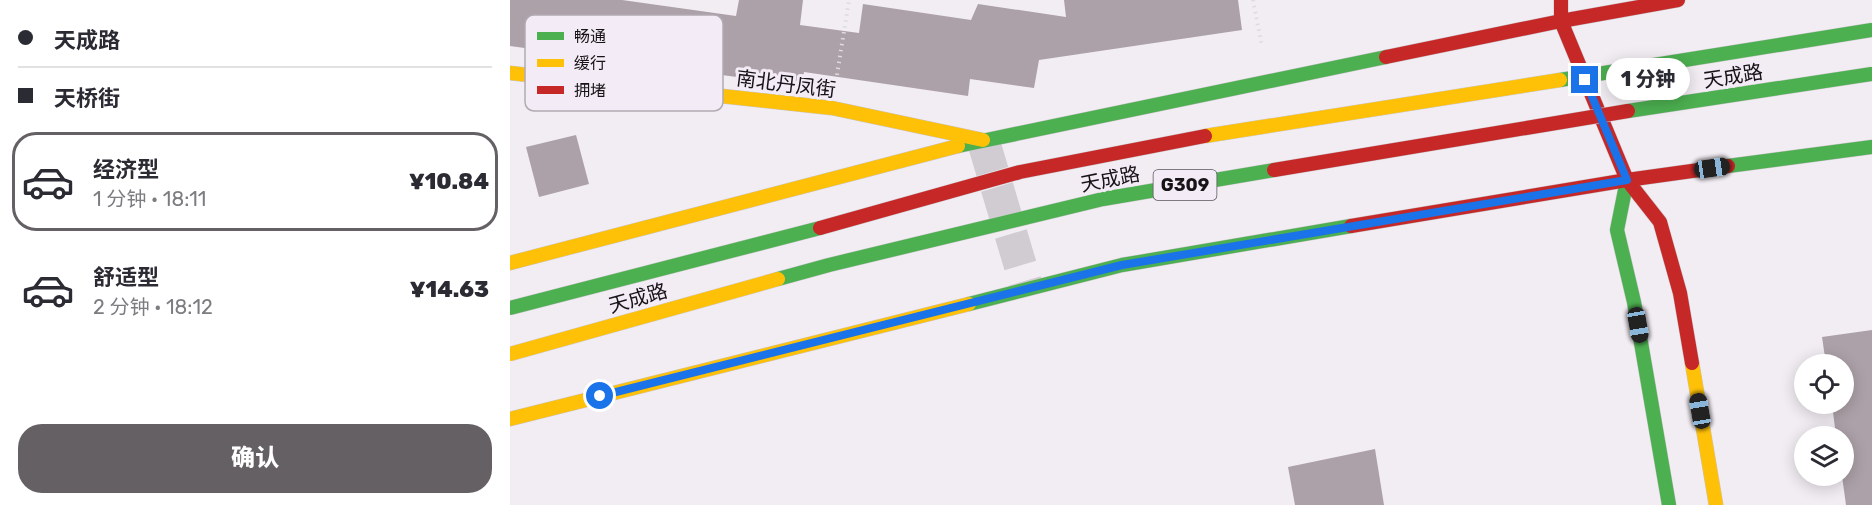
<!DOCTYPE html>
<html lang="zh">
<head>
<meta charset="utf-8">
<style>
  :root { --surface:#fff; --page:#f2f2f3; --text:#2b2b33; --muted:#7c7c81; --line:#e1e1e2; --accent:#646064 }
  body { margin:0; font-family:Rubik,"Noto Sans SC",sans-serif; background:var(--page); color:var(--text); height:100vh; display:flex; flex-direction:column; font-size:22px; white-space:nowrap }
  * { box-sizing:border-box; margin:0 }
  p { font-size:20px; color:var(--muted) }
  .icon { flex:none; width:33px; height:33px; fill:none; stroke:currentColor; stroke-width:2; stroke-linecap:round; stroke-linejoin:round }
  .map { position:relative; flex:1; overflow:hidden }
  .details { display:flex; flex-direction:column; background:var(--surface); width:510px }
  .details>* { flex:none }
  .banner { display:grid; align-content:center; height:132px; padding:0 18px; background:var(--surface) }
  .tools { position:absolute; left:1284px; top:354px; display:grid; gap:12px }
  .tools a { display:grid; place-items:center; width:60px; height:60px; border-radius:50%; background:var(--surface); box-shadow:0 3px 15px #0003; font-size:30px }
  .end { position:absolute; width:27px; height:27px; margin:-14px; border:8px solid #1a73e8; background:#fff; box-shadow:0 0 0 3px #fff }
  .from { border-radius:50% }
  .bubble { position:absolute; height:42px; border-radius:21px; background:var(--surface); box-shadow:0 3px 15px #0003; font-size:20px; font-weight:800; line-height:42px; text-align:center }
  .car { position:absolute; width:18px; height:36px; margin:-18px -9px; border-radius:8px; box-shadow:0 0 4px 2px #0007; background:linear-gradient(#222 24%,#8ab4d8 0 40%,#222 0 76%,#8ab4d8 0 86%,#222 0) }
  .banner b { display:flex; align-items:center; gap:21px; height:57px; font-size:22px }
  .banner b+b { border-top:2px solid var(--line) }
  .banner i { width:15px; height:15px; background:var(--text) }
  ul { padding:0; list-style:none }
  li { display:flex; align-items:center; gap:18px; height:99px; margin:0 12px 9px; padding:0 6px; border:3px solid transparent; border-radius:24px }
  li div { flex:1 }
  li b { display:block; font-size:22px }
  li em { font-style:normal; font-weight:800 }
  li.on { border-color:var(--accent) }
  li>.icon { width:54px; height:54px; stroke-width:1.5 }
  .primary-button { display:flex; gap:12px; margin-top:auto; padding:12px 18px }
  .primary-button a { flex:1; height:69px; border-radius:24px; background:var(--accent); color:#fff; font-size:24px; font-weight:800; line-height:69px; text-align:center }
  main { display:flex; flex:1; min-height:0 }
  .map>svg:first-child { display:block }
  .building { fill:#aca1a8 }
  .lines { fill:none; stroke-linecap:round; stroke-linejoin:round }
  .secondary-tunnel { stroke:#d1ccd2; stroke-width:33; stroke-dasharray:33 16; stroke-linecap:butt }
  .fast-casing { stroke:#c9c5c9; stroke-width:15 }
  .slow-casing { stroke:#c9c5c9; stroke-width:15 }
  .jam-casing { stroke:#c9c5c9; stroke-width:15 }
  .path { stroke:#dddbdd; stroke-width:4; stroke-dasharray:1.5 4.5; stroke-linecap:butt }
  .fast { stroke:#4caf50; stroke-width:14 }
  .slow { stroke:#ffc107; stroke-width:14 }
  .jam { stroke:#c62828; stroke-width:14 }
  .fast-bridge-casing { stroke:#cccacd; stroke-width:15; stroke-linecap:butt }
  .slow-bridge-casing { stroke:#cccacd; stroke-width:15; stroke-linecap:butt }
  .jam-bridge-casing { stroke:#cccacd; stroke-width:15; stroke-linecap:butt }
  .fast-bridge { stroke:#4caf50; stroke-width:14 }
  .slow-bridge { stroke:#ffc107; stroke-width:14 }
  .jam-bridge { stroke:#c62828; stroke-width:14 }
  .route { stroke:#1a73e8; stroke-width:8 }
  .labels { text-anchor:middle; stroke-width:6; stroke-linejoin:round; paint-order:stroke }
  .shield { fill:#f3ebf5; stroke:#59545a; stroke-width:1.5 }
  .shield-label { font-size:18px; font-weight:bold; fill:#171417 }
  .street-label { font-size:20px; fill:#171417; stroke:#f3ebf5 }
  .key { fill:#f3ebf5; stroke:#b1aab2; stroke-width:1.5 }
  .key-label { font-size:16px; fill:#171417 }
</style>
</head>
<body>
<main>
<section class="details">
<div class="banner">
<b><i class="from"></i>天成路</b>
<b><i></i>天桥街</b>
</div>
<ul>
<li class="on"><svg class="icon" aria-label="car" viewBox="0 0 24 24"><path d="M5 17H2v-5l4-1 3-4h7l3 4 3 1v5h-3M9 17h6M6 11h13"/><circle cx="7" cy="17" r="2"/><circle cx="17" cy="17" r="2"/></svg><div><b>经济型</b><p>1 分钟 · 18:11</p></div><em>¥10.84</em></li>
<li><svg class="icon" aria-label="car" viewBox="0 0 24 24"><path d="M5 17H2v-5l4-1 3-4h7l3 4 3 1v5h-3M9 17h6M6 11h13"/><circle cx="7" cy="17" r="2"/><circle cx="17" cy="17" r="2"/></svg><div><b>舒适型</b><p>2 分钟 · 18:12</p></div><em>¥14.63</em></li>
</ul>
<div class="primary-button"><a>确认</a></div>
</section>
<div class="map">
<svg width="1362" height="505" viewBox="0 0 1362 505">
  <rect width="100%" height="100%" fill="#f2edf3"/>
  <path class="building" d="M0,0H112L226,16L229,0H293L290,25L349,33L353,4L461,20L468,4L556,17L554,0H728L732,30L529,60L524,88L460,79L458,96L294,72L292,86L0,46Z
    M66,135L79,184L29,197L16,147Z
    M1362,330V505H1336L1332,476H1334V436H1326L1322,404H1334V364H1316L1312,337Z
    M865,449L874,505H785L778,467Z"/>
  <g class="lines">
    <path class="secondary-tunnel" d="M473,140L517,288"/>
    <g class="fast-casing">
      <path id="fast" d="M448,146L876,57
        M1218,166L1362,147
        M1117,180L1107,230L1124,302L1159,505
        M459,304L612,265L841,226"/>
    </g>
    <g class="slow-casing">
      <path id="slow" d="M0,73L322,108L473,140
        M0,263L448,146
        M1182,363L1206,505
        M0,419L459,304"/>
    </g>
    <g class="jam-casing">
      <path id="jam" d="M1051,0V21L1117,180L1150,222L1170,293L1182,363
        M876,57L1051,21L1168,0
        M841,226L1117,180L1218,166"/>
    </g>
    <path class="path" d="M743,0L752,47
      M327,75L339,0"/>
    <use href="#fast" class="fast"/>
    <use href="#slow" class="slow"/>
    <use href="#jam" class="jam"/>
    <g class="fast-bridge-casing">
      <path id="fast-bridge" d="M1050,80L1362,30
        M1118,111L1362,74
        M268,279L319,265L593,199L764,170
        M0,308L310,228"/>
    </g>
    <g class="slow-bridge-casing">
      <path id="slow-bridge" d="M695,136L1050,80
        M0,354L268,279"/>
    </g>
    <g class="jam-bridge-casing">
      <path id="jam-bridge" d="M764,170L1118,111
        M310,228L510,172L695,136"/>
    </g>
    <use href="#fast-bridge" class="fast-bridge"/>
    <use href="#slow-bridge" class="slow-bridge"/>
    <use href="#jam-bridge" class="jam-bridge"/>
  </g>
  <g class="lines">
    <path class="route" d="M90,396L612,265L1117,180L1075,80"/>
  </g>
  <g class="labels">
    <rect class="shield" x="643.5" y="170" width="63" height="30" rx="4.5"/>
    <g class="shield-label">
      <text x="675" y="191">G309</text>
    </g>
    <g class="street-label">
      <text transform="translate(1223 76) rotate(-9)" y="7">天成路</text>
      <text transform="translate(276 84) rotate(7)" y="7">南北丹凤街</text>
      <text transform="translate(600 179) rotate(-11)" y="7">天成路</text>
      <text transform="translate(128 298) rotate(-16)" y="7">天成路</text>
    </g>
  </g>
  <rect x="15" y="15" width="198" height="96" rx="9" class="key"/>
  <rect x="27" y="32" width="27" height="8" fill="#4caf50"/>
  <rect x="27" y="59" width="27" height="8" fill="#ffc107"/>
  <rect x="27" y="86" width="27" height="8" fill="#c62828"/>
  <g class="key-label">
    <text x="64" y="42">畅通</text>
    <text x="64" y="69">缓行</text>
    <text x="64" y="96">拥堵</text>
  </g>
</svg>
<div class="tools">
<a><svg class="icon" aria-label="locate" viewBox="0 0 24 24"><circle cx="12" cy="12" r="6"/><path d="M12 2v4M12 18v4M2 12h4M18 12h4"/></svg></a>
<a><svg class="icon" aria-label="layers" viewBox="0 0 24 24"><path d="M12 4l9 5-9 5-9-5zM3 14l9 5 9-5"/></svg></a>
</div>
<i class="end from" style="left:90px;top:396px"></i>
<i class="end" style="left:1075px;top:80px"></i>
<div class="bubble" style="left:1096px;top:58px;width:84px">1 分钟</div>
<i class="car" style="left:1202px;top:168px;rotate:82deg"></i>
<i class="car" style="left:1128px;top:325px;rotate:170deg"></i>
<i class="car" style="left:1190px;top:411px;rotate:350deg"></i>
</div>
</main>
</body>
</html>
